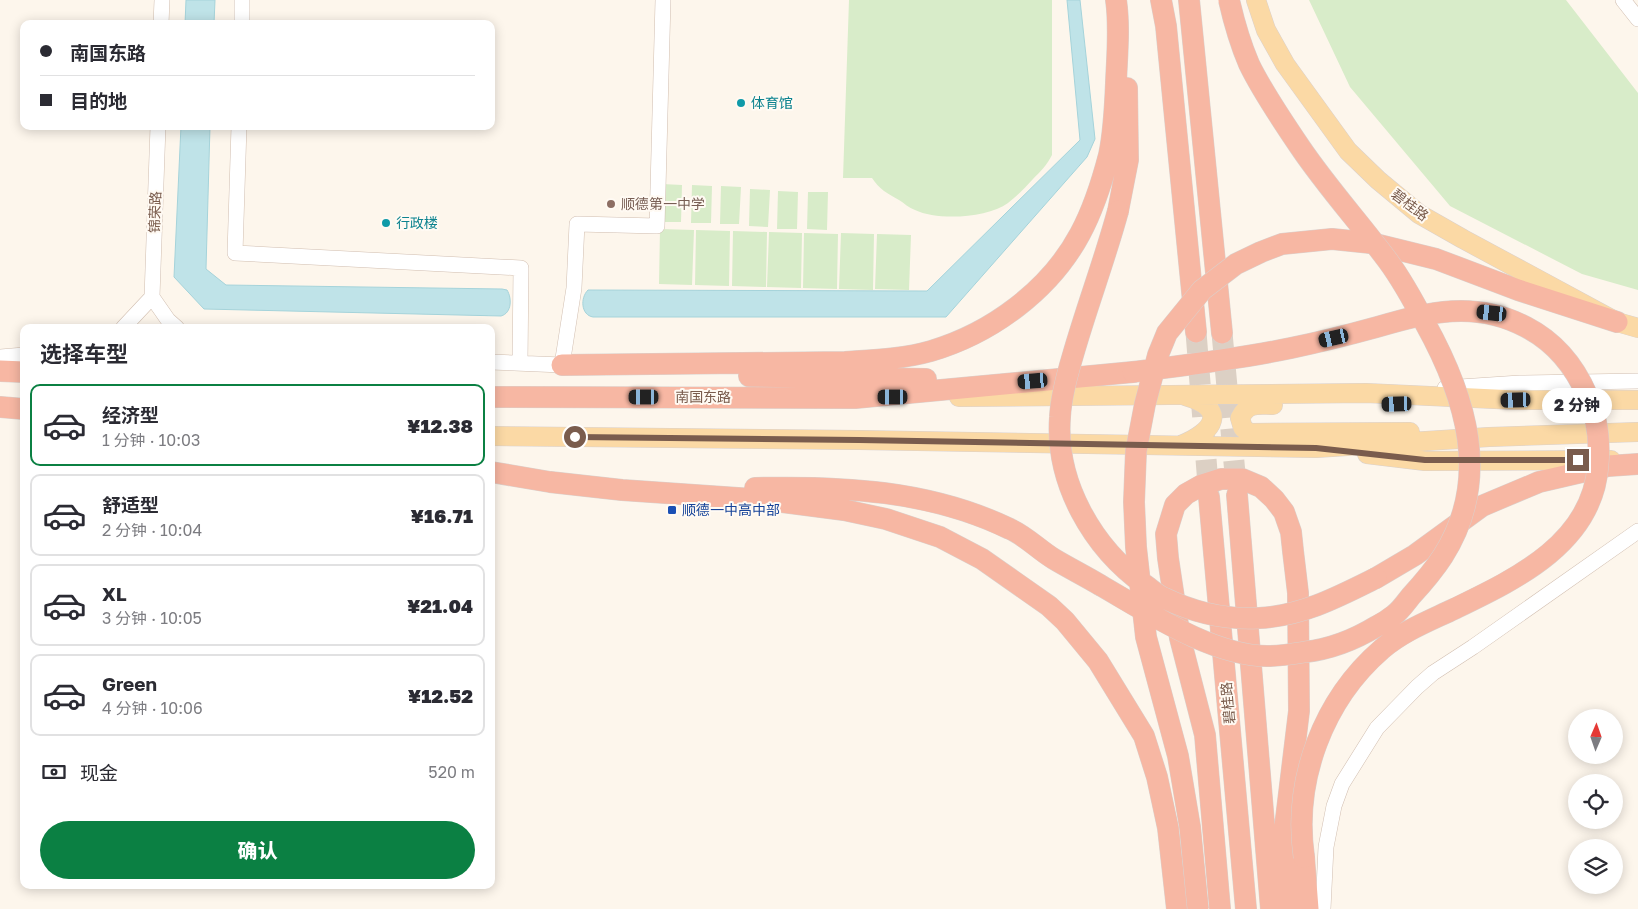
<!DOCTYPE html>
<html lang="zh">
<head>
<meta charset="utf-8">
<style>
  :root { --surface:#fff; --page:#f2f2f3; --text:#2b2b33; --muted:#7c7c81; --line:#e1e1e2; --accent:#0b8043 }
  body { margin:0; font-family:"Golos Text","Noto Sans SC",sans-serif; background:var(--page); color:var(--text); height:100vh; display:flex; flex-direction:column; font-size:19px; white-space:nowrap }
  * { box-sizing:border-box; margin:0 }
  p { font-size:16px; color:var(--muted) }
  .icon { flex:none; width:28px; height:28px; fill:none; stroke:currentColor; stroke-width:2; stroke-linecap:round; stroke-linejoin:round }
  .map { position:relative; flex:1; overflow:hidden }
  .panel { position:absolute; left:20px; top:324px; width:475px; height:565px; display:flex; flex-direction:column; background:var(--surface); border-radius:10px; box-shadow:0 2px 12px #0003 }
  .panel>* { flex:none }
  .top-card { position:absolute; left:20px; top:20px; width:475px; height:110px; border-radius:10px; box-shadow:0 2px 12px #0003; display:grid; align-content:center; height:110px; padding:0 20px; background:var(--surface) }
  .needle { width:32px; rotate:2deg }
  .controls { position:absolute; left:1568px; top:709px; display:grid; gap:10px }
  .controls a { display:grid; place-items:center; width:55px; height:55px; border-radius:50%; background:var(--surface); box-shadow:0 2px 12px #0003; font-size:25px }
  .end { position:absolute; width:22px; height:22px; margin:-11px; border:6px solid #7a5c4d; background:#fff; box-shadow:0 0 0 2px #fff }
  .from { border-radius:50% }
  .bubble { position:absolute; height:35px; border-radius:18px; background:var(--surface); box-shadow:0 2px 12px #0003; font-size:16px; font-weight:800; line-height:35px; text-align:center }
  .car { position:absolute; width:15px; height:30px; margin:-15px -8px; border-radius:6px; box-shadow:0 0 4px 1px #0007; background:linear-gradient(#222 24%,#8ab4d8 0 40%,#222 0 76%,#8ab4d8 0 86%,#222 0) }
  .top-card b { display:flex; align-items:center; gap:18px; height:48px; font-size:19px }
  .top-card b+b { border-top:1px solid var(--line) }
  .top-card i { width:12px; height:12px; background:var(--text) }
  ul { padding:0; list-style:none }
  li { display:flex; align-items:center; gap:15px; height:82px; margin:0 10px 8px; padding:0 10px; border:2px solid var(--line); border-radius:10px }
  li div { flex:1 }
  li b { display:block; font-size:19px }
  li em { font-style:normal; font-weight:800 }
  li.selected { border-color:var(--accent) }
  li>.icon { width:45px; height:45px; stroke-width:1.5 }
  h2 { padding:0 20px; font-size:22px; line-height:60px }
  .pay { display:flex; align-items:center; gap:12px; height:55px; padding:0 20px; font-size:19px }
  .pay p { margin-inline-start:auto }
  .button { display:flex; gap:10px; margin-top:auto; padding:10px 20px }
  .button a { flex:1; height:58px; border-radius:30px; background:var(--accent); color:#fff; font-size:20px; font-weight:800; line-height:58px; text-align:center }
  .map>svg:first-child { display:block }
  .green { fill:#d8ecc9 }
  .water { fill:#bfe3e8; stroke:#a5d3da }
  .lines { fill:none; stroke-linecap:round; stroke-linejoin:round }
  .highway-tunnel { stroke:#dcd0c4; stroke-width:21; stroke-dasharray:21 11; stroke-linecap:butt }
  .minor-casing { stroke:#d1beb0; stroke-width:16 }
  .major-casing { stroke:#dad1cd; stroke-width:20 }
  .highway-casing { stroke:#dad1cd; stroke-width:22 }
  .minor { stroke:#fff; stroke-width:15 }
  .major { stroke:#fbd9a5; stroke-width:19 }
  .highway { stroke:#f7b7a3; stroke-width:21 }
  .highway-bridge-casing { stroke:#dad1cd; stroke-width:22; stroke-linecap:butt }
  .highway-bridge { stroke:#f7b7a3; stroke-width:21 }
  .route { stroke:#7a5c4d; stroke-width:6 }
  .culture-dot { fill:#0f9aa8; stroke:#fffaf3; stroke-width:2 }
  .education-dot { fill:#8d6e63; stroke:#fffaf3; stroke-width:2 }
  .transit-dot { fill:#1a4fb4; stroke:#fffaf3; stroke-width:2 }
  .labels { text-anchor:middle; stroke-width:4; stroke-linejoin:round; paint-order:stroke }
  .culture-label { font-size:14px; fill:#0d838f; stroke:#fffaf3; text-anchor:start }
  .education-label { font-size:14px; fill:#785e54; stroke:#fffaf3; text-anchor:start }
  .street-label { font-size:14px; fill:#7a5c4d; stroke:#fffaf3 }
  .transit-label { font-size:14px; fill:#164399; stroke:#fffaf3; text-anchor:start }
</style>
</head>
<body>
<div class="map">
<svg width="1638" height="909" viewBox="0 0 1638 909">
  <rect width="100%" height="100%" fill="#fdf6ec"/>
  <path class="green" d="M849,0H1052V155C1047,165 1040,172 1033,179C1025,188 1017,196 1008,203C987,218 938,221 915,210C909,208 904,203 899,200C888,194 879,189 872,178H843Z
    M1309,0H1566L1638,93V290L1582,274L1450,206L1350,87Z
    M662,184L682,185L681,222H661Z
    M692,185L712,186L711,223H691Z
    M721,186L741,187L739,224H720Z
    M750,189L770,190L768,227L749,226Z
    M778,191L798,192L797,229H777Z
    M808,192H828L827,230L807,229Z
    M660,229L694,230L692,285L659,284Z
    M696,230L730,231L729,286L695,285Z
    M733,231L767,232L766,287L732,286Z
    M769,232L802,233L801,288L767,287Z
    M804,233L838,234L837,289L803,288Z
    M841,233L874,234L873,290L839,289Z
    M877,234L911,235L909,290L875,289Z"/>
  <path class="water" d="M186,0H215L214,24H185Z
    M1067,0H1080L1095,139L1087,157L946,317H593C581,315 580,298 588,290L927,291L1080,140Z
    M181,126H210L206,269L226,285L502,289L507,290C512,298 512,313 501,316L204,309L174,277Z"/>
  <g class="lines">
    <path class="highway-tunnel" d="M1196,332L1209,497
      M1222,333L1237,495"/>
    <g class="minor-casing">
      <path id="minor" d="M1623,0L1638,19
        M161,24L162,0
        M242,24V0
        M239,126L235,253L521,268L520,363
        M152,297L158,126
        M152,297L168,320L177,328
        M123,328L152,297
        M0,357L24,355
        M491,362L562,365L574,288L577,224L657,226L663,0
        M1445,388L1520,383L1638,381
        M1323,909L1326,847L1334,806L1342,784L1377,728L1417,687L1433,673L1473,647L1638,531"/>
    </g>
    <g class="major-casing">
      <path id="major" d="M1256,0L1266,30L1285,64L1348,151L1378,180L1419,214L1463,239L1617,322L1638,328
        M959,397L1366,393L1516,400H1638
        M1273,405C1257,405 1248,402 1240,418L1243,428L1249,433L1410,432
        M491,436L859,440L1316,448L1489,437L1638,432
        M1181,445C1214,432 1229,409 1185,396
        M1367,454L1425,461L1611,460"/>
    </g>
    <g class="highway-casing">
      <path id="highway" d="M1161,0L1166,26L1196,332
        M1189,0L1222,333
        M1118,211L1128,160L1127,88
        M1371,243L1436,259L1518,290L1617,322
        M562,365L845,362C874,360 903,359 931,351C992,333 1050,290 1080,234C1093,210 1102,182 1109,155C1114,132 1115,107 1116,83C1117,56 1120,27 1116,0
        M0,371L24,372
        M749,376L926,379
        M491,397L855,398L1133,372
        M0,407L24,409
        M491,472L550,482L622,490L767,500L844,510L886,519L940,537L982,559L1049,606L1065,621L1098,661L1144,736L1157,777L1168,828L1177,909
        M755,488C842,486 930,490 1010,529C1026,536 1039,550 1054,559C1069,568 1085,576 1100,585
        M1237,495L1271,909
        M1209,497L1246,909
        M1376,578L1415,555L1482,506L1539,482L1608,466L1638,464
        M1304,857L1308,909
        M1220,909L1205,735L1180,638L1168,558L1166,534L1175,505L1186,494L1202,485L1221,479H1242L1261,487L1274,499L1284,512L1291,532L1293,551L1298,593L1299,711L1283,843L1287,909"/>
    </g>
    <use href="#minor" class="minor"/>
    <use href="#major" class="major"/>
    <use href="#highway" class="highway"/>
    <g class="highway-bridge-casing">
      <path id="highway-bridge" d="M1118,211C1105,259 1087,306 1073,355C1067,375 1061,396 1060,417C1055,483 1093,548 1145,585C1151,589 1157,595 1164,598C1193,612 1227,620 1259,618C1302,616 1338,597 1376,578
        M1133,372C1186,365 1239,359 1291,348C1320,342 1348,335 1377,327C1429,312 1475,300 1526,327C1555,342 1574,365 1587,395C1597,416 1600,442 1598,465C1593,543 1516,579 1454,609C1429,621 1403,631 1382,649C1323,700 1293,780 1304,857
        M1100,585C1147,612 1214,657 1269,656C1281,656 1293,654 1305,652C1331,649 1354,640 1377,626C1383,623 1389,619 1394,615C1401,610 1406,602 1411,596C1423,583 1434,570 1443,556C1492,479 1466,397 1425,323C1414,302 1402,280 1388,261C1359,222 1327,187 1300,147C1283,122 1262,91 1249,64C1240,43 1234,22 1229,0
        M1198,909L1190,827L1178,756L1146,637L1136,547L1134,502L1136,451L1145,404L1158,355L1167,333L1202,290L1236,264L1261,252L1282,244L1332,239L1371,243"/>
    </g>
    <use href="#highway-bridge" class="highway-bridge"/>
  </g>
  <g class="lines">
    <path class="route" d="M575,437L859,440L1316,448L1425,460H1578"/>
  </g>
  <g class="culture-dot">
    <circle cx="741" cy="103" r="5"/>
    <circle cx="386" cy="223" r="5"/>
  </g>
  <circle class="education-dot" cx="611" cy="204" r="5"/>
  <rect class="transit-dot" x="667" y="505" width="10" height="10" rx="2.5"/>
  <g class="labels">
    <g class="culture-label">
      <text x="751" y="108">体育馆</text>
      <text x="396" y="228">行政楼</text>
    </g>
    <g class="education-label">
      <text x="621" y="209">顺德第一中学</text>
    </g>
    <g class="street-label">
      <text transform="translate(1410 205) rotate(37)" y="5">碧桂路</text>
      <text transform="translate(155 212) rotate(-88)" y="5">锦荣路</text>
      <text x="703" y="402">南国东路</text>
      <text transform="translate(1228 703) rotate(-95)" y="5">碧桂路</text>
    </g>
    <g class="transit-label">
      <text x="682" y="515">顺德一中高中部</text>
    </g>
  </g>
</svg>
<div class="controls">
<a><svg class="needle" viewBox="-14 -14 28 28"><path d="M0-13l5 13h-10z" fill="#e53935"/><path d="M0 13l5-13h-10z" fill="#7c7c81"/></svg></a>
<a><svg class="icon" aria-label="locate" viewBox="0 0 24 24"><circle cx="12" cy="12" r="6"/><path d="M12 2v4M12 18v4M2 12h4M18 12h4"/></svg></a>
<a><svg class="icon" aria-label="layers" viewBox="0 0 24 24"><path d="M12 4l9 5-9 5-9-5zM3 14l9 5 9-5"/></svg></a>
</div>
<i class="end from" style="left:575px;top:437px"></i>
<i class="end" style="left:1578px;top:460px"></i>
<div class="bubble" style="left:1542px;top:388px;width:70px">2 分钟</div>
<i class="car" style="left:1492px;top:313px;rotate:276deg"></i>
<i class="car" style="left:1334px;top:338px;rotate:257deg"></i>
<i class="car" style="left:1033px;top:381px;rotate:265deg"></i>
<i class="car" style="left:644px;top:397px;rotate:270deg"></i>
<i class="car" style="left:893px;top:397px;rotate:270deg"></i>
<i class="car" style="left:1516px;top:400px;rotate:268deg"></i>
<i class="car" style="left:1397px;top:404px;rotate:268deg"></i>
<div class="top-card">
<b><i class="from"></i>南国东路</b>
<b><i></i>目的地</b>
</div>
<section class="panel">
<h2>选择车型</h2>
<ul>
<li class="selected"><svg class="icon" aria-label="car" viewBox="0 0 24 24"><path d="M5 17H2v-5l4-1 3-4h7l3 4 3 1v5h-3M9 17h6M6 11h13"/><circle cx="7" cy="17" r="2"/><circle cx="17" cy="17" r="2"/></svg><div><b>经济型</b><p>1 分钟 · 10:03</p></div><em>¥12.38</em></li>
<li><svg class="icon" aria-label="car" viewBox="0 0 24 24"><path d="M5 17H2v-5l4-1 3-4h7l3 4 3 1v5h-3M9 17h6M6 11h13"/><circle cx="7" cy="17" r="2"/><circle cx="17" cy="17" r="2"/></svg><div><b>舒适型</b><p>2 分钟 · 10:04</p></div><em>¥16.71</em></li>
<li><svg class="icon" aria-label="car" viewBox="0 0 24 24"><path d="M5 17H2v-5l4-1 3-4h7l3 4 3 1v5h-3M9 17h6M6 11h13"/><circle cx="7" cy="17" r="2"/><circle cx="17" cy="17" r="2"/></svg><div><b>XL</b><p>3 分钟 · 10:05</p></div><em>¥21.04</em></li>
<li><svg class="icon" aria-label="car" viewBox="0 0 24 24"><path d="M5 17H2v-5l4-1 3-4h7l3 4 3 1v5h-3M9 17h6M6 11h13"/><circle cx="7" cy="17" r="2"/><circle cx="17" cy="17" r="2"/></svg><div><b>Green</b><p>4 分钟 · 10:06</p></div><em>¥12.52</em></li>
</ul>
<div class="pay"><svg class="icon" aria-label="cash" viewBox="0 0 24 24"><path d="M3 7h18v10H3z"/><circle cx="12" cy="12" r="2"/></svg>现金<p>520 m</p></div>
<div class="button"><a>确认</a></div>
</section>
</div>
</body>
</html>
